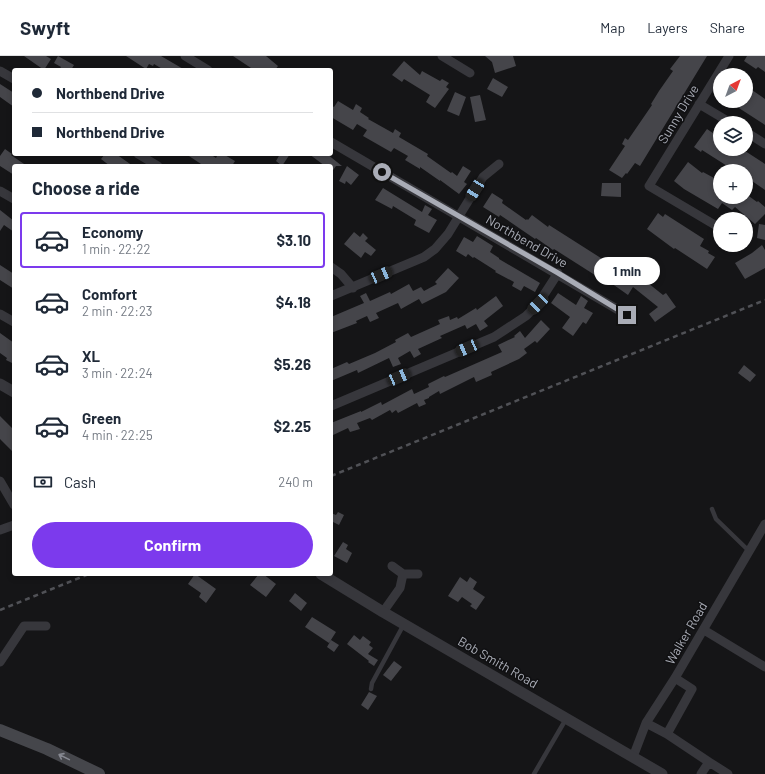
<!DOCTYPE html>
<html lang="en">
<head>
<meta charset="utf-8">
<style>
  :root { --surface:#fff; --page:#f6f6f7; --text:#1f2937; --muted:#747a83; --line:#e0e1e3; --accent:#7c3aed }
  body { margin:0; font-family:Barlow,sans-serif; background:var(--page); color:var(--text); height:100vh; display:flex; flex-direction:column; font-size:15px; white-space:nowrap }
  * { box-sizing:border-box; margin:0 }
  p { font-size:13px; color:var(--muted) }
  .icon { flex:none; width:22px; height:22px; fill:none; stroke:currentColor; stroke-width:2; stroke-linecap:round; stroke-linejoin:round }
  .map { position:relative; flex:1; overflow:hidden }
  .details { position:absolute; left:12px; top:108px; width:321px; height:412px; display:flex; flex-direction:column; background:var(--surface); border-radius:4px; box-shadow:0 2px 6px #0003 }
  .details>* { flex:none }
  .hud { position:absolute; left:12px; top:12px; width:321px; height:88px; border-radius:4px; box-shadow:0 2px 6px #0003; display:grid; align-content:center; height:88px; padding:0 20px; background:var(--surface) }
  .needle { width:26px; rotate:41deg }
  .buttons { position:absolute; left:713px; top:12px; display:grid; gap:8px }
  .buttons a { display:grid; place-items:center; width:40px; height:40px; border-radius:50%; background:var(--surface); box-shadow:0 2px 6px #0003; font-size:20px }
  .end { position:absolute; width:18px; height:18px; margin:-9px; border:5px solid #a9acb6; background:#111; box-shadow:0 0 0 2px #111 }
  .from { border-radius:50% }
  .bubble { position:absolute; height:28px; border-radius:14px; background:var(--surface); box-shadow:0 2px 6px #0003; font-size:13px; font-weight:700; line-height:28px; text-align:center }
  .car { position:absolute; width:12px; height:24px; margin:-12px -6px; border-radius:5px; box-shadow:0 0 3px 1px #0007; background:linear-gradient(#222 24%,#8ab4d8 0 40%,#222 0 76%,#8ab4d8 0 86%,#222 0) }
  .hud b { display:flex; align-items:center; gap:14px; height:38px; font-size:15px }
  .hud b+b { border-top:1px solid var(--line) }
  .hud i { width:10px; height:10px; background:var(--text) }
  ul { padding:0; list-style:none }
  li { display:flex; align-items:center; gap:12px; height:56px; margin:0 8px 6px; padding:0 12px; border:2px solid transparent; border-radius:4px }
  li div { flex:1 }
  li b { display:block; font-size:15px }
  li em { font-style:normal; font-weight:700 }
  li.on { border-color:var(--accent) }
  li>.icon { width:36px; height:36px; stroke-width:1.5 }
  h2 { padding:0 20px; font-size:18px; line-height:48px }
  .pay { display:flex; align-items:center; gap:10px; height:44px; padding:0 20px; font-size:15px }
  .pay p { margin-inline-start:auto }
  .button { display:flex; gap:8px; margin-top:auto; padding:8px 20px }
  .button a { flex:1; height:46px; border-radius:24px; background:var(--accent); color:#fff; font-size:16px; font-weight:700; line-height:46px; text-align:center }
  header { display:flex; align-items:center; gap:24px; box-sizing:border-box; height:56px; padding:0 20px; background:var(--surface); border-bottom:1px solid var(--line) }
  header strong { font-size:19px }
  nav { display:flex; gap:22px; margin-inline-start:auto; font-size:14px }
  .map>svg:first-child { display:block }
  .building { fill:#45454a }
  .lines { fill:none; stroke-linecap:round; stroke-linejoin:round }
  .service { stroke:#37373c; stroke-width:4.5 }
  .minor { stroke:#37373c; stroke-width:9 }
  .tertiary { stroke:#37373c; stroke-width:11 }
  .secondary { stroke:#45464b; stroke-width:12 }
  .rail { stroke:#505156; stroke-width:2.5; stroke-dasharray:5 4; stroke-linecap:butt }
  .oneway { stroke:#868891 }
  .route { stroke:#a9acb6; stroke-width:5 }
  .labels { text-anchor:middle; stroke-width:3; stroke-linejoin:round; paint-order:stroke }
  .street-label { font-size:13px; fill:#a9acb6; stroke:#101012 }
</style>
</head>
<body>
<header>
<strong>Swyft</strong>
<nav><a>Map</a><a>Layers</a><a>Share</a></nav>
</header>
<div class="map">
<svg width="765" height="718" viewBox="0 0 765 718">
  <rect width="100%" height="100%" fill="#151517"/>
  <path class="building" d="M24,0H46L51,3L44,14Z
    M58,0L74,9L71,14H59L61,11L54,7Z
    M126,0H161L185,14H164L154,8L153,10L149,8L146,13Z
    M233,0H266L278,10L275,14H254Z
    M485,0H513L516,10L495,17L492,6Z
    M680,0H707L640,110L635,107L627,118L626,117L622,122L609,114L625,90L622,88L625,82L628,84L652,49L651,48L659,35L673,15L670,13Z
    M747,0H765V16L758,11L756,13L744,5Z
    M404,5L420,19L422,15L440,25L442,23L449,27L446,31L449,33L435,52L426,46L430,39L404,23L402,26L392,19Z
    M493,22L508,31L502,41L487,33Z
    M0,28L14,37V51L0,41Z
    M746,33L751,36L752,34L765,43V69L728,45H746Z
    M455,36L466,41L459,60L447,55Z
    M480,39L486,64L475,66L470,41Z
    M338,45L353,54L356,48L362,52L360,56L369,62L368,63L393,77L395,73L401,77L399,81L428,98L427,100L451,117L452,116L457,120L463,110L471,115L464,126L467,128L459,138L440,124V125L420,111V113L405,104L408,100L394,92L391,96L363,80L367,74L357,68L353,74L331,61V49L334,51Z
    M707,73L720,82V93H742L765,108V134L746,121V115H735L702,94L701,96L694,91Z
    M5,93L12,98L11,99L27,110H14V119L0,110V100Z
    M105,98H116L133,110H110L101,103Z
    M186,98H210L216,102L218,98H223L235,105L232,110H204Z
    M280,98H290L282,110L276,105Z
    M309,98H327L342,110H336L331,117V110H325Z
    M688,106L702,117L703,116L714,122L713,124L720,128V141H746V138L757,146L758,145L765,151V158L755,168L735,151L732,154L722,147L718,153L684,133L674,125Z
    M347,110L359,119L351,129L346,125L345,128L339,125Z
    M602,127H621V141L601,140Z
    M383,132L422,156L425,149L432,153L428,159L437,164L429,177L414,169L416,164L393,150L392,153L375,144Z
    M492,137L503,144L502,147L526,164L527,163L528,164L532,159L548,171L549,169L604,204L612,210L611,212L625,222L628,218L640,227L643,223L663,239L666,237L676,251L655,266L649,258L658,251L633,231L628,239L611,227L609,228L554,193L553,194L536,182L535,183L500,159L499,161L483,151Z
    M0,154L14,165V176L4,169L0,175Z
    M658,157L663,161L665,158L704,183L700,190L709,195L708,197L715,201L707,213L675,192L674,193L647,173Z
    M759,168L765,169V184L757,182Z
    M354,176L360,181L363,177L368,182L365,185L376,194L371,200L365,196L361,202L344,188Z
    M477,180L493,190L490,196L499,202V203L540,227L535,236L524,230L521,235L512,230L514,226L495,216L496,215L474,201L473,202L468,198L466,201L456,195L464,181L473,186Z
    M762,189L765,194V212L745,223L735,207L752,197Z
    M0,209L14,218V233L0,224Z
    M448,212L459,222L446,236L422,248L419,243L401,253L398,247L376,257L379,262L370,266L367,260L356,265L357,267L331,277V261L364,247L360,240L366,237L370,245L390,236L391,238L409,228L413,235L421,231L424,235L437,228L435,226Z
    M558,237L576,249L581,240L588,245L584,252L593,257L586,268L583,266L573,280L562,272L570,261L551,247Z
    M496,240L503,250L484,265L488,270L480,275L476,268L467,273L465,269L440,280L442,282L418,293L421,298L414,302L410,295L398,302L401,308L393,311L389,302L358,317L357,314L331,325V313L347,306L349,308L375,297L396,286L395,284L408,277L411,281L440,268L438,264L449,260L450,264L457,261L458,263L476,252L477,254Z
    M541,264L550,273L537,287L535,285L524,293L527,297L519,303L491,316L492,319L476,326L474,321L440,338L439,335L429,341V342L424,344L426,348L419,351L417,347L398,357L396,354L392,357L390,354L372,364L370,362L357,367L360,373L350,376L348,372L331,380V367L361,355V356L381,346L382,349L412,333L414,338L429,331L428,328L444,320L445,321L502,296L498,289L515,281L514,280L520,275L525,282Z
    M0,277L14,287V308L6,304L7,302L0,297Z
    M744,309L756,319L750,326L738,317Z
    M0,360L14,374V397L0,383Z
    M338,456L344,459L339,469L331,465V457L336,459Z
    M343,486L348,489L346,493L352,497L347,507L334,500Z
    M195,518L216,533L206,547L199,541L201,537L188,528Z
    M259,518H263L276,528L266,541L250,529Z
    M460,521L467,526L470,521L477,526L473,533L485,541L476,554L470,550L472,548L462,541L458,546L448,540Z
    M295,537L307,547L301,555L289,545Z
    M312,561L336,576L329,587L305,571Z
    M354,579L360,584L363,580L371,586L369,589L373,592L368,598L378,604L374,610L368,606L369,605L347,588Z
    M331,584L339,589L334,596L327,591Z
    M394,605L402,611L391,625L383,619Z
    M369,636L377,640L368,654L361,649Z"/>
  <g class="lines">
    <path class="service" d="M712,453L716,463L749,495
      M371,633L372,627L404,568
      M534,718L566,663"/>
    <path class="minor" d="M185,0L208,14
      M442,0L470,17
      M0,15L14,23
      M699,48L731,67
      M746,76L765,88
      M331,86L627,259
      M138,98L158,110
      M0,135L14,143
      M720,172L649,130L729,0
      M331,211L341,218L353,232
      M331,240L424,201L435,193L448,178L483,121L499,108
      M0,258L14,266
      M331,350L494,281L526,260L538,248L558,217
      M0,425L14,449
      M0,474L14,469
      M392,510L403,518H418
      M383,556L400,532L403,518
      M704,574L765,611
      M0,606L24,570H46
      M646,667L667,678L709,706
      M667,678L692,633L675,622
      M633,701L646,667L675,622L765,468
      M701,718L709,706L728,718"/>
    <path class="tertiary" d="M0,328L14,336
      M321,518L383,556L662,718"/>
    <path class="secondary" d="M0,674L47,693L99,718"/>
    <path class="rail" d="M331,420L765,244
      M0,554L89,518"/>
  </g>
  <defs><path id="oneway-shaft" d="M-6 0H5M1.5-3L5.5 0L1.5 3" fill="none" stroke-width="1.6" stroke-linecap="round" stroke-linejoin="round"/></defs>
  <use class="oneway" href="#oneway-shaft" transform="translate(64 701) rotate(-154)"/>
  <g class="lines">
    <path class="route" d="M382,116L558,217L627,259"/>
  </g>
  <g class="labels">
    <g class="street-label">
      <text transform="translate(678 58) rotate(-59)" y="5">Sunny Drive</text>
      <text transform="translate(527 185) rotate(30)" y="5">Northbend Drive</text>
      <text transform="translate(686 577) rotate(-60)" y="5">Walker Road</text>
      <text transform="translate(498 606) rotate(30)" y="5">Bob Smith Road</text>
    </g>
  </g>
</svg>
<div class="buttons">
<a><svg class="needle" viewBox="-14 -14 28 28"><path d="M0-13l5 13h-10z" fill="#e53935"/><path d="M0 13l5-13h-10z" fill="#747a83"/></svg></a>
<a><svg class="icon" aria-label="layers" viewBox="0 0 24 24"><path d="M12 4l9 5-9 5-9-5zM3 14l9 5 9-5"/></svg></a>
<a>+</a>
<a>−</a>
</div>
<i class="end from" style="left:382px;top:116px"></i>
<i class="end" style="left:627px;top:259px"></i>
<div class="bubble" style="left:594px;top:201px;width:66px">1 min</div>
<i class="car" style="left:475px;top:134px;rotate:212deg"></i>
<i class="car" style="left:381px;top:219px;rotate:67deg"></i>
<i class="car" style="left:538px;top:248px;rotate:225deg"></i>
<i class="car" style="left:467px;top:292px;rotate:247deg"></i>
<i class="car" style="left:399px;top:321px;rotate:67deg"></i>
<div class="hud">
<b><i class="from"></i>Northbend Drive</b>
<b><i></i>Northbend Drive</b>
</div>
<section class="details">
<h2>Choose a ride</h2>
<ul>
<li class="on"><svg class="icon" aria-label="car" viewBox="0 0 24 24"><path d="M5 17H2v-5l4-1 3-4h7l3 4 3 1v5h-3M9 17h6M6 11h13"/><circle cx="7" cy="17" r="2"/><circle cx="17" cy="17" r="2"/></svg><div><b>Economy</b><p>1 min · 22:22</p></div><em>$3.10</em></li>
<li><svg class="icon" aria-label="car" viewBox="0 0 24 24"><path d="M5 17H2v-5l4-1 3-4h7l3 4 3 1v5h-3M9 17h6M6 11h13"/><circle cx="7" cy="17" r="2"/><circle cx="17" cy="17" r="2"/></svg><div><b>Comfort</b><p>2 min · 22:23</p></div><em>$4.18</em></li>
<li><svg class="icon" aria-label="car" viewBox="0 0 24 24"><path d="M5 17H2v-5l4-1 3-4h7l3 4 3 1v5h-3M9 17h6M6 11h13"/><circle cx="7" cy="17" r="2"/><circle cx="17" cy="17" r="2"/></svg><div><b>XL</b><p>3 min · 22:24</p></div><em>$5.26</em></li>
<li><svg class="icon" aria-label="car" viewBox="0 0 24 24"><path d="M5 17H2v-5l4-1 3-4h7l3 4 3 1v5h-3M9 17h6M6 11h13"/><circle cx="7" cy="17" r="2"/><circle cx="17" cy="17" r="2"/></svg><div><b>Green</b><p>4 min · 22:25</p></div><em>$2.25</em></li>
</ul>
<div class="pay"><svg class="icon" aria-label="cash" viewBox="0 0 24 24"><path d="M3 7h18v10H3z"/><circle cx="12" cy="12" r="2"/></svg>Cash<p>240 m</p></div>
<div class="button"><a>Confirm</a></div>
</section>
</div>
</body>
</html>
